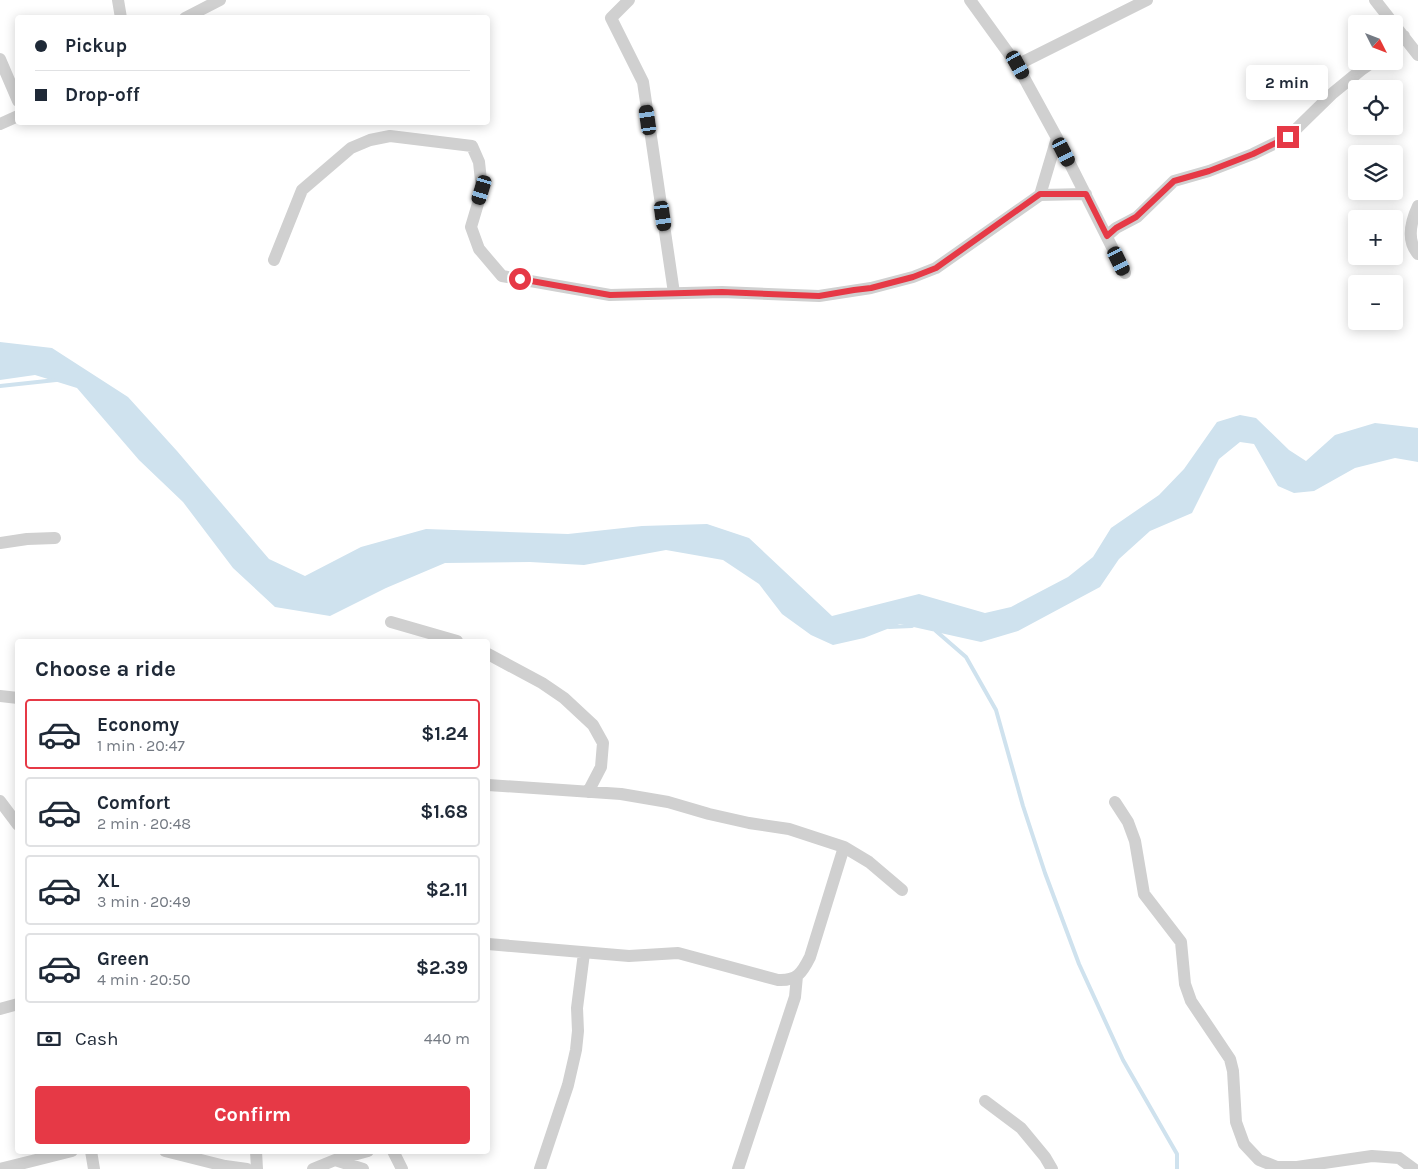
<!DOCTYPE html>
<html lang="en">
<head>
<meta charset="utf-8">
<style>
  :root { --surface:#fff; --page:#f6f6f7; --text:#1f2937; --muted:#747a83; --line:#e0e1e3; --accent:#e63946 }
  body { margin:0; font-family:Karla,sans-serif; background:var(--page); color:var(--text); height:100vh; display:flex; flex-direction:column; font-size:19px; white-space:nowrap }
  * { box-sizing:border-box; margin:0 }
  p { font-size:16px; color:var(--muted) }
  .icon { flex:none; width:28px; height:28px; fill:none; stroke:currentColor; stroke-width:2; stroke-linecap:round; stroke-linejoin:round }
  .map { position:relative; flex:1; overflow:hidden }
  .details { position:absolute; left:15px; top:639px; width:475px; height:515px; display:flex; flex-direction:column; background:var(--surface); border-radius:5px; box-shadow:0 2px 12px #0003 }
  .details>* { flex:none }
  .banner { position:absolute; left:15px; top:15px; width:475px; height:110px; border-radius:5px; box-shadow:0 2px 12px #0003; display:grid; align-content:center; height:110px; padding:0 20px; background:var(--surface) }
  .needle { width:32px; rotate:132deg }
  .tools { position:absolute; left:1348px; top:15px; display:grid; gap:10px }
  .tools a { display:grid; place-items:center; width:55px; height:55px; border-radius:5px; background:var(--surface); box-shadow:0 2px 12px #0003; font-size:25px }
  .end { position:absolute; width:22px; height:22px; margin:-11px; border:6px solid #e63946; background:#fff; box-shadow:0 0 0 2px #fff }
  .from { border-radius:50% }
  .bubble { position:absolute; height:35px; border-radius:5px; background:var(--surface); box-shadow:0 2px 12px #0003; font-size:16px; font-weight:700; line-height:35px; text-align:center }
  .car { position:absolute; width:15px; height:30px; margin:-15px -8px; border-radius:6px; box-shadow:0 0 4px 1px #0007; background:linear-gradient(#222 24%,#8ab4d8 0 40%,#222 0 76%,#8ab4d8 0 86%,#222 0) }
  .banner b { display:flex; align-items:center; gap:18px; height:48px; font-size:19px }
  .banner b+b { border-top:1px solid var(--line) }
  .banner i { width:12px; height:12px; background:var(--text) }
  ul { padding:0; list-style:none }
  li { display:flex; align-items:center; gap:15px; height:70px; margin:0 10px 8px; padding:0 10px; border:2px solid var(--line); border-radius:5px }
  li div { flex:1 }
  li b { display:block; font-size:19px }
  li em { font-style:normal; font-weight:700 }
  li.selected { border-color:var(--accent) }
  li>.icon { width:45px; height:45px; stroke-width:1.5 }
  h2 { padding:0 20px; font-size:22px; line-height:60px }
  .pay { display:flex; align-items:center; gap:12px; height:55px; padding:0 20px; font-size:19px }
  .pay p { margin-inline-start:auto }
  .cta { display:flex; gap:10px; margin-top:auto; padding:10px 20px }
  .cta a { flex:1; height:58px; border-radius:5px; background:var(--accent); color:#fff; font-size:20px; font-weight:700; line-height:58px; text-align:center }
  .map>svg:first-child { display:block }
  .water { fill:#cfe2ee }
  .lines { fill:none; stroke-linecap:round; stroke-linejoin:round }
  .stream { stroke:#cfe2ee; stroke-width:4 }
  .minor { stroke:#d0d0d0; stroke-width:12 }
  .route { stroke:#e63946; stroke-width:6 }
</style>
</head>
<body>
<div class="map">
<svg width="1418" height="1169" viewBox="0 0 1418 1169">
  <rect width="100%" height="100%" fill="#fff"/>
  <path class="water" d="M0,342L52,348L128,397L177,451L269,559L305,576L361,547L426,529L568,534L642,526L707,524L749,538L832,616L919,594L985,613L1011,607L1068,577L1093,557L1111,528L1159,495L1184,469L1217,422L1240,415L1256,418L1289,450L1306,461L1335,435L1375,423L1418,428V462L1395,458L1355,468L1314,491L1294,493L1278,486L1254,444L1240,442L1219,459L1192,513L1150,531L1119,559L1100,587L1018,631L981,642L900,624L864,638L833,645L811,635L782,614L759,584L723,560L666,550L584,565L530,562L445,563L386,588L330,616L275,607L233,568L183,502L139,460L77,388L35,375L0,380Z"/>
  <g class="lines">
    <path class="stream" d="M0,386L56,380
      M889,627L912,626
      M936,631L966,657L996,710L1023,806L1045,873L1079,964L1123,1060L1177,1154V1169"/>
    <path class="minor" d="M118,0L121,18
      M629,0L611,18L643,82L674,293
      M970,0L1017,65L1057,138L1125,273
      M1375,0L1418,55
      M185,18L220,0
      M1394,46L1404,36
      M0,59L18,101
      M1017,65L1147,0
      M0,124L18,116
      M1040,195L1057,138
      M1418,206C1411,221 1406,240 1418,254
      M1107,236L1116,228L1137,217L1174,181L1209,171L1253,154L1288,137L1333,93L1361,70L1374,61
      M274,260L302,190L351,148L370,140L390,136L472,146L479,162L482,190L471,227L479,249L502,276L610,295L722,292L819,296L871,288L913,277L936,268L1040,195L1086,194
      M0,543L27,539L55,538
      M391,622L457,641
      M488,654L542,683L564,698L593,725L603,743L601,767L588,792
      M0,696L18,698
      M488,785L621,794L668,802L709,814L749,823L789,829L844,847L869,862L902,890
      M0,801L18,825
      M1115,802L1128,822L1135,841L1144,894L1181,942L1185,984L1191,1001L1230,1059L1233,1071L1236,1122L1244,1144L1259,1160L1277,1167H1297L1372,1156L1399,1158L1414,1169
      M488,944L629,956L678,953L778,980C797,981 802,973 810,957L844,847
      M0,1009L18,1004
      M985,1101L1021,1128L1045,1157L1052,1169
      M91,1151L94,1169
      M165,1151L225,1166L247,1169
      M256,1151L257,1169
      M393,1151L402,1169
      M335,1160L363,1169
      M0,1169L72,1151
      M313,1169L335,1160L368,1151
      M540,1169L568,1085L576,1050L578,1031L577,1008L584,953
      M738,1169L795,997L797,976"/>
  </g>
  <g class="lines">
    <path class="route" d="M520,279L610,295L722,292L819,296L854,290L871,288L913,277L936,268L1040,194H1086L1107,236L1116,228L1136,217L1174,181L1209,171L1253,154L1288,137"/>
  </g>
</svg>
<div class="tools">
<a><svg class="needle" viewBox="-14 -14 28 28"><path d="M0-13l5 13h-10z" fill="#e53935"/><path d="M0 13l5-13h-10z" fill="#747a83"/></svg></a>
<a><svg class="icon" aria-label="locate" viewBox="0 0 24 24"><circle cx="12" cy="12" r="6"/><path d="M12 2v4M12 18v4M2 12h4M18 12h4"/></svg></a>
<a><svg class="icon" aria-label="layers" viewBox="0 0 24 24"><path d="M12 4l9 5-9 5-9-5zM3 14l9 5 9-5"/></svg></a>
<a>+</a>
<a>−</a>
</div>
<i class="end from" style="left:520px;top:279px"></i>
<i class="end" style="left:1288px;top:137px"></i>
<div class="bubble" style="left:1246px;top:65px;width:82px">2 min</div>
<i class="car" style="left:1018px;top:65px;rotate:151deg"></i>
<i class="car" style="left:648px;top:120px;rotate:352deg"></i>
<i class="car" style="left:1064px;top:152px;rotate:153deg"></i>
<i class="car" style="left:482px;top:190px;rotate:197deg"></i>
<i class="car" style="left:663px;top:216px;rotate:172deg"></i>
<i class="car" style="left:1119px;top:261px;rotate:154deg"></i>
<div class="banner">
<b><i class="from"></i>Pickup</b>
<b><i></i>Drop-off</b>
</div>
<section class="details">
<h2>Choose a ride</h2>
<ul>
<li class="selected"><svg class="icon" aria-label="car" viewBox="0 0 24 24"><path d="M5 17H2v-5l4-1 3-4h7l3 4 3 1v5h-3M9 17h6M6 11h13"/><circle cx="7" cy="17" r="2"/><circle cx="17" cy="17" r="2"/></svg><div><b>Economy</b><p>1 min · 20:47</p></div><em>$1.24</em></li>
<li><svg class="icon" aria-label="car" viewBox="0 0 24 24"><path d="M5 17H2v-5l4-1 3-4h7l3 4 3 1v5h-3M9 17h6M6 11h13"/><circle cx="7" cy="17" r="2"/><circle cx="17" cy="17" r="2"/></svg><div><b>Comfort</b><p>2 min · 20:48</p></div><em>$1.68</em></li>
<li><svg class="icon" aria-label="car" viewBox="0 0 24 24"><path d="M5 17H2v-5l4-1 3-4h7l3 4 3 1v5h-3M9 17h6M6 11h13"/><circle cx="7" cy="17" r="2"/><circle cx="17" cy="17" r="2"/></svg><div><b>XL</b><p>3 min · 20:49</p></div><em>$2.11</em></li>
<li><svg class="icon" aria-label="car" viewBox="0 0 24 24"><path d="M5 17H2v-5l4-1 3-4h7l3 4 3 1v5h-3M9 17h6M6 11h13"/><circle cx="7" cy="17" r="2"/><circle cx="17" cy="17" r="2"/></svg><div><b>Green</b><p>4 min · 20:50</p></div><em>$2.39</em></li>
</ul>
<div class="pay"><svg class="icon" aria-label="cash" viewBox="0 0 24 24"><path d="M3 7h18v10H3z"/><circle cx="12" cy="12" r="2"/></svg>Cash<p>440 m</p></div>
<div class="cta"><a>Confirm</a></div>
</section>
</div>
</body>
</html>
